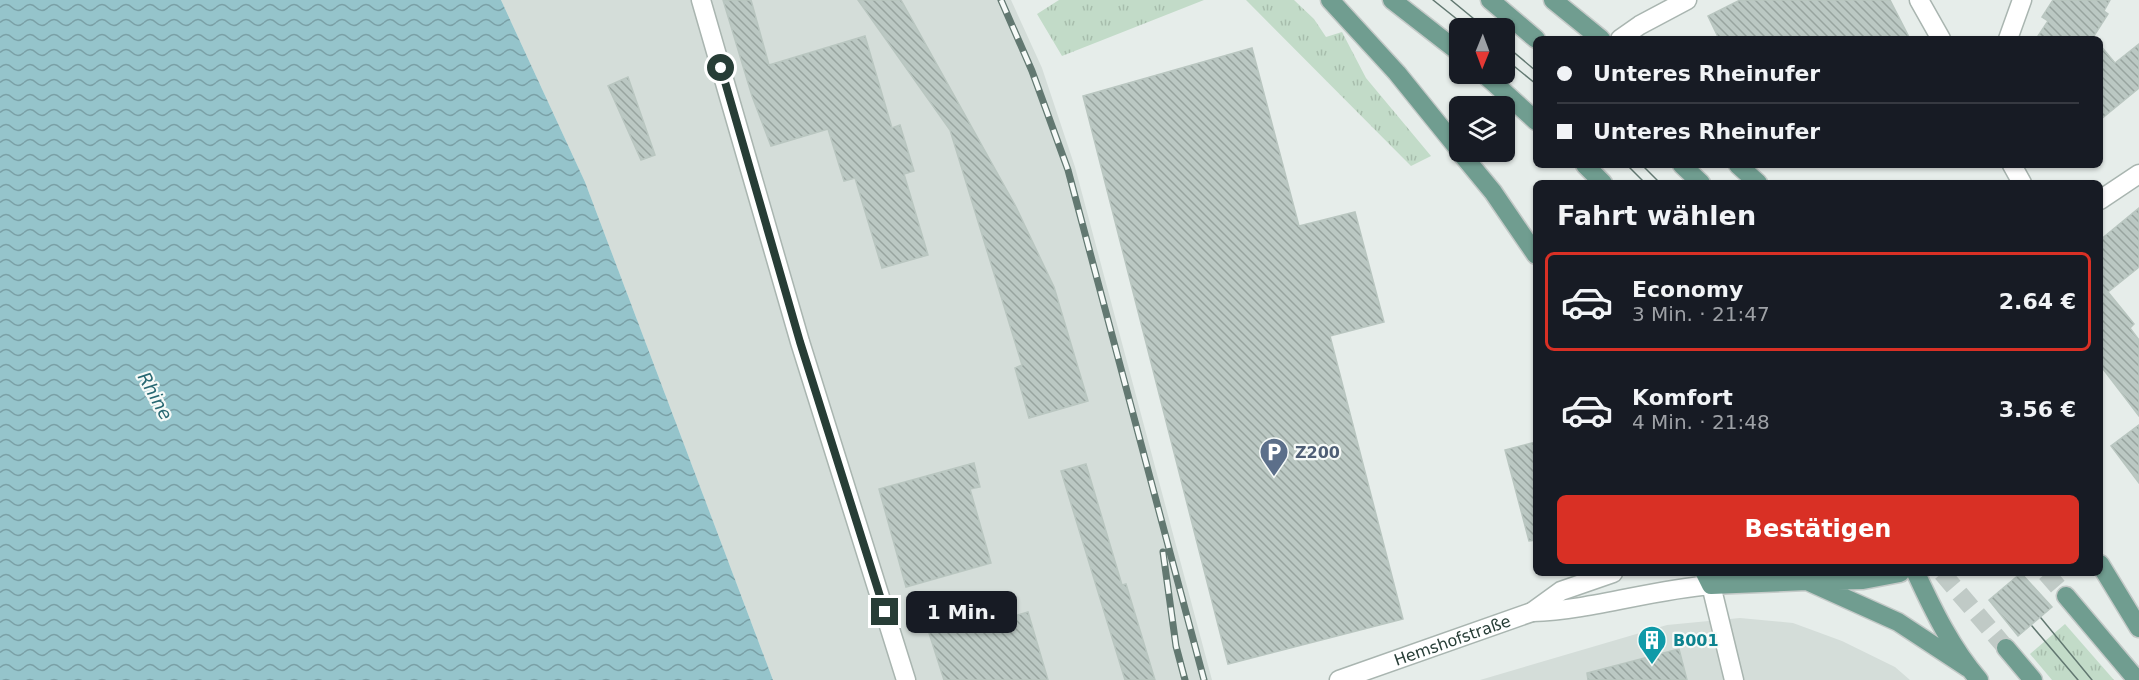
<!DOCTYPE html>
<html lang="de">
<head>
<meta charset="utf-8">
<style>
  :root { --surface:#171b24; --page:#20242c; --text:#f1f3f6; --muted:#9ea1a6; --line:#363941; --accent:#d93025 }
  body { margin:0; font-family:"DejaVu Sans",sans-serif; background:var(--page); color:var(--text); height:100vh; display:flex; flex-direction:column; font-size:22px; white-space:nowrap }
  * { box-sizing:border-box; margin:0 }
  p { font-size:20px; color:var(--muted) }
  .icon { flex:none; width:33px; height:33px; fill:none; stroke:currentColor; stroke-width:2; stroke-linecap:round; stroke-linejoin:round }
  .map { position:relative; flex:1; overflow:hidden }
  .sheet { position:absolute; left:1533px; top:180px; width:570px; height:396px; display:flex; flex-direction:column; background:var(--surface); border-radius:9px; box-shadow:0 2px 4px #0004 }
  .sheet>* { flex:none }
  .banner { position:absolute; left:1533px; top:36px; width:570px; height:132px; border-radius:9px; box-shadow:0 2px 4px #0004; display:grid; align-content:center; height:132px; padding:0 24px; background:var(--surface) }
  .needle { width:39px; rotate:181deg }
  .buttons { position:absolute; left:1449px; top:18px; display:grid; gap:12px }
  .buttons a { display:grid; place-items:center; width:66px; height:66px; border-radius:9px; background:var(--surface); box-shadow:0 2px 4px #0004; font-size:30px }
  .end { position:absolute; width:27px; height:27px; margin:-14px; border:8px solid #273d36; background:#fff; box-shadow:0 0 0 3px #fff }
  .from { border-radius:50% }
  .bubble { position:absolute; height:42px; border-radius:9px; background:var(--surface); box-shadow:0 2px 4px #0004; font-size:20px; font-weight:600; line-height:42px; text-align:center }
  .banner b { display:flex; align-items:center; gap:21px; height:57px; font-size:22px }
  .banner b+b { border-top:2px solid var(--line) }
  .banner i { width:15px; height:15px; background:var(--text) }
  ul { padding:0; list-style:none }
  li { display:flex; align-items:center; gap:18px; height:99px; margin:0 12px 9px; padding:0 12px; border:3px solid transparent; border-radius:9px }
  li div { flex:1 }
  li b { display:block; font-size:22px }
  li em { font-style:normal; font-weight:600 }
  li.on { border-color:var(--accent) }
  li>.icon { width:54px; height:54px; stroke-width:1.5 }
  h2 { padding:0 24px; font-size:27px; line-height:72px }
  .cta { display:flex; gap:12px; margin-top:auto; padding:12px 24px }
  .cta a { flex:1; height:69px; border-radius:9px; background:var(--accent); color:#fff; font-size:24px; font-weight:600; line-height:69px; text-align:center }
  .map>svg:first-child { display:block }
  .built { fill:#d4ddd9 }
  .grass { fill:url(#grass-tufts) }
  .water { fill:url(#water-waves) }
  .building { fill:url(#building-back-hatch); stroke:#b9c6c0; stroke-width:1.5 }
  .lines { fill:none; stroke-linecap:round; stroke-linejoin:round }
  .major-tunnel { stroke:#c0cac6; stroke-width:18; stroke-dasharray:18 9; stroke-linecap:butt }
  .minor-casing { stroke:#a9b5b0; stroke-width:21 }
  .major-casing { stroke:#c3c9c7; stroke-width:21 }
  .minor { stroke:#fff; stroke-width:18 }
  .major { stroke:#709d90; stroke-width:18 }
  .tram { stroke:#627871; stroke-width:1.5 }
  .rail-casing { stroke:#627871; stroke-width:7 }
  .rail { stroke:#f6faf8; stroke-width:4.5; stroke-dasharray:14; stroke-linecap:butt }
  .route { stroke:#273d36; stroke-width:8 }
  .labels { text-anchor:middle; stroke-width:4.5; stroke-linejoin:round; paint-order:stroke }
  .service-label { font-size:16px; font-weight:bold; fill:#4e5e75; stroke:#f6faf8; text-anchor:start }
  .street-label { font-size:16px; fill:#273d36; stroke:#f6faf8 }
  .culture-label { font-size:16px; font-weight:bold; fill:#0d838f; stroke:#f6faf8; text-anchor:start }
  .water-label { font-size:18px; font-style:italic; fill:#286872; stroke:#f6faf8 }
</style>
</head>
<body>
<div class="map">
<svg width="2139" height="680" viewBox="0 0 2139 680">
  <defs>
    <pattern id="grass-tufts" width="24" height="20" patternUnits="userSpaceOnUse" patternTransform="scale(1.5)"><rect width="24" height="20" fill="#c2dbc8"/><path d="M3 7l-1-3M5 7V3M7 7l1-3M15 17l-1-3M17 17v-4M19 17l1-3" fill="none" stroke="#a7bdac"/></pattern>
    <pattern id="water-waves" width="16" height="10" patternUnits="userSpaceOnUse" patternTransform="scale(1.5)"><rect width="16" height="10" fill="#95c4cb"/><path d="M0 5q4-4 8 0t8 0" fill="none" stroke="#7aa0a6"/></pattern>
    <pattern id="building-back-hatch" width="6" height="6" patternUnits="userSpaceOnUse" patternTransform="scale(1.5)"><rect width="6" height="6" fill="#bbc8c3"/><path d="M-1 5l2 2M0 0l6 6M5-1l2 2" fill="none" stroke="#98a49f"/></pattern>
  </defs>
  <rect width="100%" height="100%" fill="#e6edea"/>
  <path class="built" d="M501,0H1011L1042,68L1075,167L1212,680H773L585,182Z
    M1740,618L1793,623L1842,641L1895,667L1910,680H1480L1667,625Z"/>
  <path class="grass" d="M1059,0H1204L1062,56L1037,14Z
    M1246,0H1294L1314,19L1326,37L1342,32L1366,78L1431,156L1411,166Z
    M2065,624L2114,680H2052L2030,654Z"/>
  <path class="water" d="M0,0H501L585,182L773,680H0Z"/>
  <path class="building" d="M723,0H751L769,65L865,36L892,128L900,125L914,171L904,174L928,255L882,268L855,178L844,181L828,129L771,146L752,96Z
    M858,0H901L1015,205L1054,287L1088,401L1029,418L1015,368L1022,365L950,130Z
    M1740,0H1890L1910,39H1719L1708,16Z
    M2053,0H2110L2104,11L2108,14L2092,39H2036L2048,21L2042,17Z
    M2139,44V88L2100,120V45L2115,63Z
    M1252,48L1299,226L1355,212L1384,322L1330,336L1403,619L1228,664L1083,96Z
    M628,77L655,155L641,160L608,86Z
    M2139,208V267L2108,292L2134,324L2130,328L2139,340V416L2100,365V240Z
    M2139,425V483L2111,446Z
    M1536,442V540L1529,541L1505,450Z
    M974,463L980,487L970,489L991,563L906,587L879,489Z
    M1086,464L1122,585L1126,584L1155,680H1125L1061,471Z
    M2021,573L2052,607L2018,636L1989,600Z
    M1028,612L1048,680H944L929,633L964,623L966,630Z
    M1679,649L1687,680H1588L1587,673Z"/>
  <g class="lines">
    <path class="major-tunnel" d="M1942,573L2006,648
      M2046,573L2066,596"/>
    <g class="minor-casing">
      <g id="minor">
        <path d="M701,0L800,342L906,680"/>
        <path d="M1919,0L1941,39"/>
        <path d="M1620,39L1640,25L1687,0"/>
        <path d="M2008,39L2022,0"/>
        <path d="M2012,165L2022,183"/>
        <path d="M2100,200L2139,174"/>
        <path d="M1532,612C1592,610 1650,590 1711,585L1734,680"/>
        <path id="s1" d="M1339,680L1532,612L1561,591L1613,573"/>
      </g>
    </g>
    <g class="major-casing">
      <path id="major" d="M1330,0L1397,73L1460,151
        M1392,0L1460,53
        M1490,0L1536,39
        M1553,0L1601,39
        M1484,74L1536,121
        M1460,152L1493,192L1536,255
        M1585,165L1603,183
        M1682,165L1701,183
        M1738,165L1758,183
        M2100,564L2139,628
        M1705,573L1711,585L1807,581L1898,622L1968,668
        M1916,573C1933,610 1952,649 1979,680
        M1812,581L1863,580L1900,573
        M2066,596L2137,680
        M2006,648L2033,680"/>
    </g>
    <use href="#minor" class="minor"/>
    <use href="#major" class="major"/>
    <path class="tram" d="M1433,0L1468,28
      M1451,0L1485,28
      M1504,44L1536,71
      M1504,58L1536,84
      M1627,165L1645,183
      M1642,165L1660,183
      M2041,618L2092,680
      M2032,626L2078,680"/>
    <g class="rail-casing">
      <path id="rail" d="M1001,0L1032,71L1068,170L1204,680
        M1163,552L1176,646L1185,680"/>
    </g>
    <use href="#rail" class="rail"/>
  </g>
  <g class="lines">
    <path class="route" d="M721,68L800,342L885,612"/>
  </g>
  <defs>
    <g id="parking-pin" transform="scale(1.5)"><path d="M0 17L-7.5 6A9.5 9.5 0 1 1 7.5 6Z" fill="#5c6f8a" stroke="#f6faf8"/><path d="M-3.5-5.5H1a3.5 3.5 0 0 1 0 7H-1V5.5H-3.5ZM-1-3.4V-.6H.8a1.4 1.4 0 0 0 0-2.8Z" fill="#fff"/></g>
    <g id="building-pin" transform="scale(1.5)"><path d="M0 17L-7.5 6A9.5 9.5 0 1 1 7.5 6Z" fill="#0f9aa8" stroke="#f6faf8"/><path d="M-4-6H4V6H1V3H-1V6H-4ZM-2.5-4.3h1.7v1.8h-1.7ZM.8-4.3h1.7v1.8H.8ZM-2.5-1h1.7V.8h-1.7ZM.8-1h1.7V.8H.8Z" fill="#fff"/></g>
  </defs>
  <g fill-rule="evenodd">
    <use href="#parking-pin" x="1274" y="452"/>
    <use href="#building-pin" x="1652" y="640"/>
  </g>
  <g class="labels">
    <g class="service-label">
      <text x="1295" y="458">Z200</text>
    </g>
    <g class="street-label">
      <text dy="6" stroke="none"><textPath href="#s1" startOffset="120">Hemshofstraße</textPath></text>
    </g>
    <g class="culture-label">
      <text x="1673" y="646">B001</text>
    </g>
    <g class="water-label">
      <text transform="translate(155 396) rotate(61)" y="6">Rhine</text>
    </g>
  </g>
</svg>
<div class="buttons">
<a><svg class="needle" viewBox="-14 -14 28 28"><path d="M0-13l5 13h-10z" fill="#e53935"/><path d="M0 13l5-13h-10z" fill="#9ea1a6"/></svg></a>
<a><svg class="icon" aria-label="layers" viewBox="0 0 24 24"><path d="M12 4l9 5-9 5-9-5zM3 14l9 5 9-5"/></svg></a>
</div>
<i class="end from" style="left:721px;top:68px"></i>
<i class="end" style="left:885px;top:612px"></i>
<div class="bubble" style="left:906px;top:591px;width:111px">1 Min.</div>
<div class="banner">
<b><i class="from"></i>Unteres Rheinufer</b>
<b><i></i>Unteres Rheinufer</b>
</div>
<section class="sheet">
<h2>Fahrt wählen</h2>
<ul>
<li class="on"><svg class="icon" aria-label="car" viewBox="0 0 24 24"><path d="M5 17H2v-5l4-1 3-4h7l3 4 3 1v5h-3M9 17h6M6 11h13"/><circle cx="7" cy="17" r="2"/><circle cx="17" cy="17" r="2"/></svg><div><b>Economy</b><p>3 Min. · 21:47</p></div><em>2.64 €</em></li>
<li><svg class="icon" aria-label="car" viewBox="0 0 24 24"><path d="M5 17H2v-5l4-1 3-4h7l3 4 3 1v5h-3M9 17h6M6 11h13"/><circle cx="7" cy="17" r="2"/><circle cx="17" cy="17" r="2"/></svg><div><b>Komfort</b><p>4 Min. · 21:48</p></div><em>3.56 €</em></li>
</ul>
<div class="cta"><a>Bestätigen</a></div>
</section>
</div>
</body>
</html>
